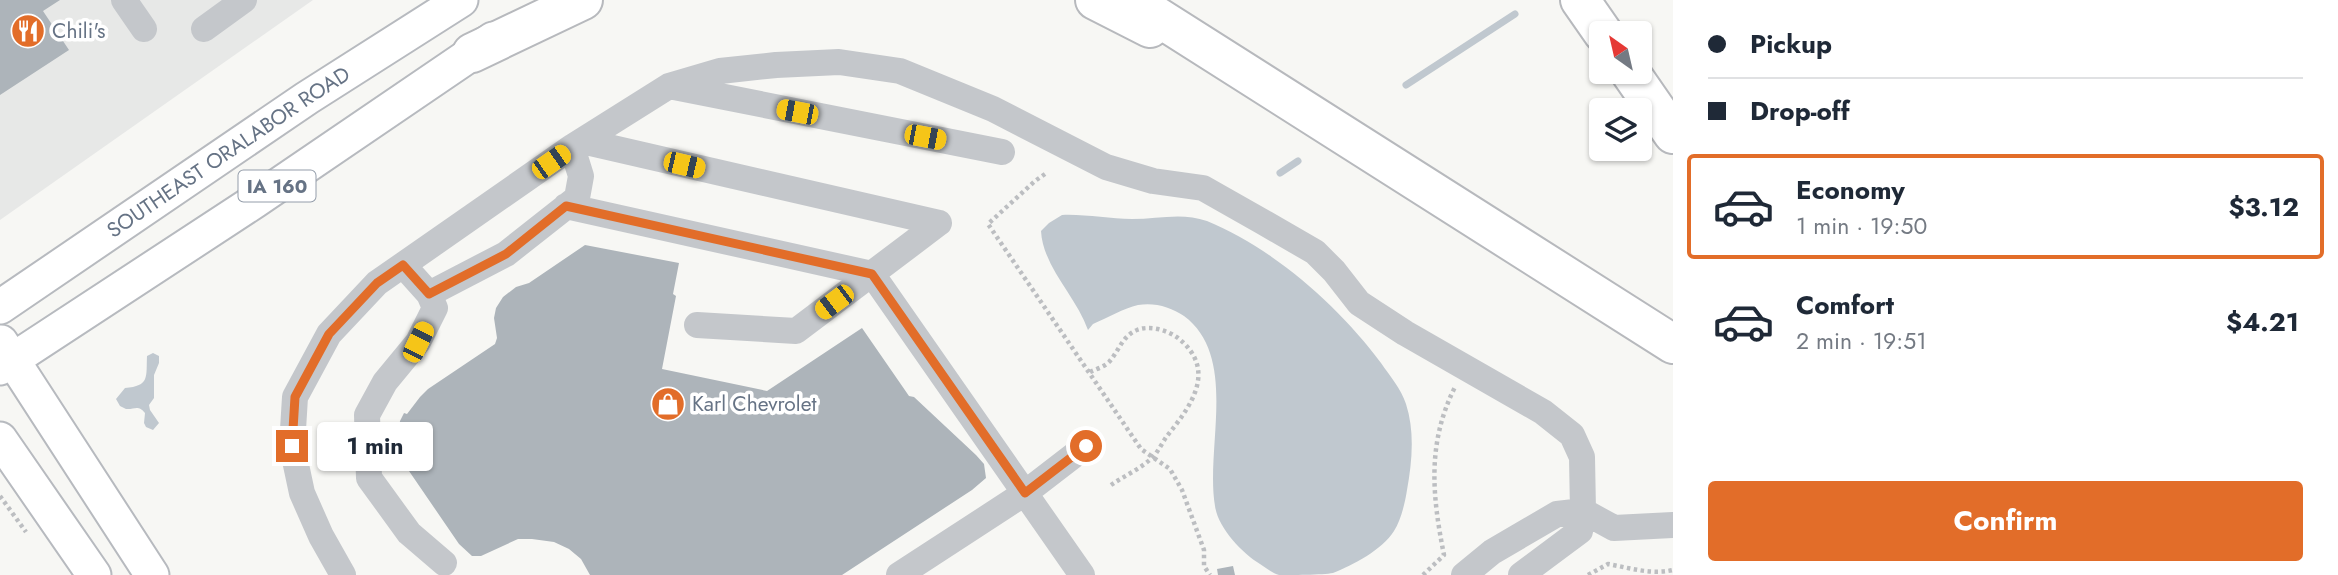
<!DOCTYPE html>
<html lang="en">
<head>
<meta charset="utf-8">
<style>
  :root { --surface:#fff; --page:#f6f6f7; --text:#1f2937; --muted:#747a83; --line:#e0e1e3; --accent:#e26d29 }
  body { margin:0; font-family:Jost,sans-serif; background:var(--page); color:var(--text); height:100vh; display:flex; flex-direction:column; font-size:26px; white-space:nowrap }
  * { box-sizing:border-box; margin:0 }
  p { font-size:23px; color:var(--muted) }
  .icon { flex:none; width:38px; height:38px; fill:none; stroke:currentColor; stroke-width:2; stroke-linecap:round; stroke-linejoin:round }
  .map { position:relative; flex:1; overflow:hidden }
  .side { display:flex; flex-direction:column; background:var(--surface); width:665px }
  .side>* { flex:none }
  .banner { display:grid; align-content:center; height:154px; padding:0 35px; background:var(--surface) }
  .needle { width:46px; rotate:326deg }
  .fabs { position:absolute; left:1589px; top:21px; display:grid; gap:14px }
  .fabs a { display:grid; place-items:center; width:63px; height:63px; border-radius:7px; background:var(--surface); box-shadow:0 2px 5px #0004; font-size:35px }
  .end { position:absolute; width:32px; height:32px; margin:-16px; border:9px solid #e26d29; background:#fff; box-shadow:0 0 0 4px #fff }
  .from { border-radius:50% }
  .bubble { position:absolute; height:49px; border-radius:7px; background:var(--surface); box-shadow:0 2px 5px #0004; font-size:23px; font-weight:700; line-height:49px; text-align:center }
  .car { position:absolute; width:21px; height:42px; margin:-21px -10px; border-radius:9px; box-shadow:0 0 5px 2px #0007; background:linear-gradient(#f5c518 24%,#345 0 40%,#f5c518 0 76%,#345 0 86%,#f5c518 0) }
  .banner b { display:flex; align-items:center; gap:24px; height:66px; font-size:26px }
  .banner b+b { border-top:2px solid var(--line) }
  .banner i { width:18px; height:18px; background:var(--text) }
  ul { padding:0; list-style:none }
  li { display:flex; align-items:center; gap:21px; height:105px; margin:0 14px 10px; padding:0 21px; border:4px solid transparent; border-radius:7px }
  li div { flex:1 }
  li b { display:block; font-size:26px }
  li em { font-style:normal; font-weight:700 }
  li.selected { border-color:var(--accent) }
  li>.icon { width:63px; height:63px; stroke-width:1.5 }
  .primary-button { display:flex; gap:14px; margin-top:auto; padding:14px 35px }
  .primary-button a { flex:1; height:80px; border-radius:7px; background:var(--accent); color:#fff; font-size:28px; font-weight:700; line-height:80px; text-align:center }
  main { display:flex; flex:1; min-height:0 }
  .map>svg:first-child { display:block }
  .built { fill:#e7e8e7 }
  .water { fill:#c0c8cf }
  .lines { fill:none; stroke-linecap:round; stroke-linejoin:round }
  .stream { stroke:#c0c8cf; stroke-width:7 }
  .building { fill:#adb4ba }
  .major-casing { stroke:#b7babf; stroke-width:37 }
  .highway-casing { stroke:#b7b9bd; stroke-width:42 }
  .path { stroke:#bcbec1; stroke-width:4.5; stroke-dasharray:3.5 3.5; stroke-linecap:butt }
  .minor { stroke:#c4c7cb; stroke-width:26 }
  .major { stroke:#fff; stroke-width:33 }
  .highway { stroke:#fff; stroke-width:38 }
  .route { stroke:#e26d29; stroke-width:9 }
  .labels { text-anchor:middle; stroke-width:7; stroke-linejoin:round; paint-order:stroke }
  .shield { fill:#fff; stroke:#949daa; stroke-width:2 }
  .shield-label { font-size:19px; font-weight:bold; fill:#667385 }
  .poi-label { font-size:21px; fill:#667385; stroke:#fff; text-anchor:start }
  .street-label { font-size:21px; fill:#667385; stroke:#fff }
</style>
</head>
<body>
<main>
<div class="map">
<svg width="1673" height="575" viewBox="0 0 1673 575">
  <rect width="100%" height="100%" fill="#f7f7f4"/>
  <path class="built" d="M0,0H313L0,220Z"/>
  <path class="water" d="M1062,215C1085,214 1109,219 1132,219C1158,219 1182,212 1207,221C1273,248 1339,306 1381,363C1390,376 1401,389 1406,404C1415,432 1412,462 1407,490C1405,503 1401,520 1394,531C1382,550 1353,565 1333,573C1323,575 1290,575 1279,575C1272,573 1266,568 1260,564C1242,553 1218,528 1215,506C1205,448 1239,357 1184,316C1171,307 1154,302 1138,305C1124,308 1107,318 1093,324L1088,330C1076,296 1043,267 1041,231L1049,223Z
    M153,353L159,356V363L154,375V398L149,405L150,410L159,423L153,430L146,427L144,423L145,413C138,404 134,410 126,409L120,406L116,399L125,388C150,386 146,377 147,356Z"/>
  <g class="lines">
    <path class="stream" d="M1406,85L1515,14
      M1280,173L1298,161"/>
  </g>
  <path class="building" d="M0,0H60L43,11L69,50L0,95Z
    M585,245L679,263L673,294L676,296L662,369L767,391L862,328L909,396L914,397L976,455L984,464L986,478L972,490L842,575H590L581,559L569,549L554,542L532,539H518L481,556H472L459,544L409,471L403,444H397L400,421L404,413L407,414L420,397L428,389L495,344L497,338L494,318L496,308L503,297L516,287L529,283Z
    M1233,566L1235,575H1218L1217,569Z"/>
  <g class="lines">
    <g class="major-casing">
      <g id="major">
        <path id="s1" d="M0,307L307,98L461,0"/>
        <path d="M1,342L152,575"/>
        <path d="M0,368L255,201L493,39"/>
        <path d="M0,439L94,575"/>
      </g>
    </g>
    <g class="highway-casing">
      <path id="highway" d="M1095,0L1150,28
        M1131,0L1673,344
        M1580,0L1603,33
        M472,53L583,0
        M1630,72L1673,134"/>
    </g>
    <path class="path" d="M1045,174L1035,181L988,224L1141,449L1170,469L1182,490L1204,550V566L1210,575
      M1090,372C1096,369 1104,367 1109,362C1119,351 1122,336 1137,330C1150,325 1167,330 1178,338C1218,370 1191,406 1167,436C1162,443 1158,452 1152,458C1140,469 1124,476 1111,485
      M0,496L26,532
      M1423,575L1444,555C1432,495 1427,443 1455,387
      M1588,575L1608,564C1630,568 1651,575 1673,570"/>
    <path class="minor" d="M124,0L144,29
      M204,29L244,0
      M674,87L1002,152
      M582,141L939,223
      M566,206L872,274L1082,575
      M403,265L429,294L435,308L418,342L385,382L367,415L369,478L409,533L444,563
      M429,294L506,254L577,198L581,176L572,147
      M697,325L796,331L939,223
      M343,575L321,536L302,493L292,446L295,397L329,334L377,283L572,147L669,86L720,71L776,65L839,62L900,71L993,109L1106,167L1153,181L1203,188L1263,222L1315,252L1334,271L1359,303L1405,333L1543,412L1572,435L1582,457L1583,511L1614,528L1673,525
      M899,575L1025,493L1086,446
      M1464,575L1492,552L1557,514L1583,511L1580,531L1521,575"/>
    <use href="#major" class="major"/>
    <use href="#highway" class="highway"/>
  </g>
  <g class="lines">
    <path class="route" d="M292,446L295,397L329,334L377,283L403,265L429,294L506,254L566,206L872,274L1025,493L1086,446"/>
  </g>
  <defs>
    <g id="restaurant-disc" transform="scale(1.75)"><circle r="9.5" fill="#e26d29" stroke="#fff"/><path d="M-5-6h1v4h1v-4h1v4h1v-4h1v5L-1.5 .5V6h-2V.5L-5-1ZM5-6V6H3V1.5H1.5Q1.5-4 5-6Z" fill="#fff"/></g>
    <g id="shop-disc" transform="scale(1.75)"><circle r="9.5" fill="#e26d29" stroke="#fff"/><path d="M-5-2.5h2.3a2.7 3.5 0 0 1 5.4 0H5L5.5 6h-11ZM-1.5-2.5h3a1.5 2.3 0 0 0-3 0Z" fill="#fff"/></g>
  </defs>
  <g fill-rule="evenodd">
    <use href="#restaurant-disc" x="28" y="31"/>
    <use href="#shop-disc" x="668" y="404"/>
  </g>
  <g class="labels">
    <rect class="shield" x="238.5" y="170.5" width="77" height="31" rx="5"/>
    <g class="shield-label">
      <text x="277" y="193">IA 160</text>
    </g>
    <g class="poi-label">
      <text x="52" y="38">Chili's</text>
      <text x="692" y="411">Karl Chevrolet</text>
    </g>
    <g class="street-label">
      <text dy="7" stroke="none"><textPath href="#s1" startOffset="276">SOUTHEAST ORALABOR ROAD</textPath></text>
    </g>
  </g>
</svg>
<div class="fabs">
<a><svg class="needle" viewBox="-14 -14 28 28"><path d="M0-13l5 13h-10z" fill="#e53935"/><path d="M0 13l5-13h-10z" fill="#747a83"/></svg></a>
<a><svg class="icon" aria-label="layers" viewBox="0 0 24 24"><path d="M12 4l9 5-9 5-9-5zM3 14l9 5 9-5"/></svg></a>
</div>
<i class="end from" style="left:1086px;top:446px"></i>
<i class="end" style="left:292px;top:446px"></i>
<div class="bubble" style="left:317px;top:422px;width:116px">1 min</div>
<i class="car" style="left:797px;top:112px;rotate:281deg"></i>
<i class="car" style="left:925px;top:137px;rotate:101deg"></i>
<i class="car" style="left:551px;top:162px;rotate:55deg"></i>
<i class="car" style="left:684px;top:165px;rotate:103deg"></i>
<i class="car" style="left:834px;top:302px;rotate:233deg"></i>
<i class="car" style="left:418px;top:342px;rotate:26deg"></i>
</div>
<section class="side">
<div class="banner">
<b><i class="from"></i>Pickup</b>
<b><i></i>Drop-off</b>
</div>
<ul>
<li class="selected"><svg class="icon" aria-label="car" viewBox="0 0 24 24"><path d="M5 17H2v-5l4-1 3-4h7l3 4 3 1v5h-3M9 17h6M6 11h13"/><circle cx="7" cy="17" r="2"/><circle cx="17" cy="17" r="2"/></svg><div><b>Economy</b><p>1 min · 19:50</p></div><em>$3.12</em></li>
<li><svg class="icon" aria-label="car" viewBox="0 0 24 24"><path d="M5 17H2v-5l4-1 3-4h7l3 4 3 1v5h-3M9 17h6M6 11h13"/><circle cx="7" cy="17" r="2"/><circle cx="17" cy="17" r="2"/></svg><div><b>Comfort</b><p>2 min · 19:51</p></div><em>$4.21</em></li>
</ul>
<div class="primary-button"><a>Confirm</a></div>
</section>
</main>
</body>
</html>
